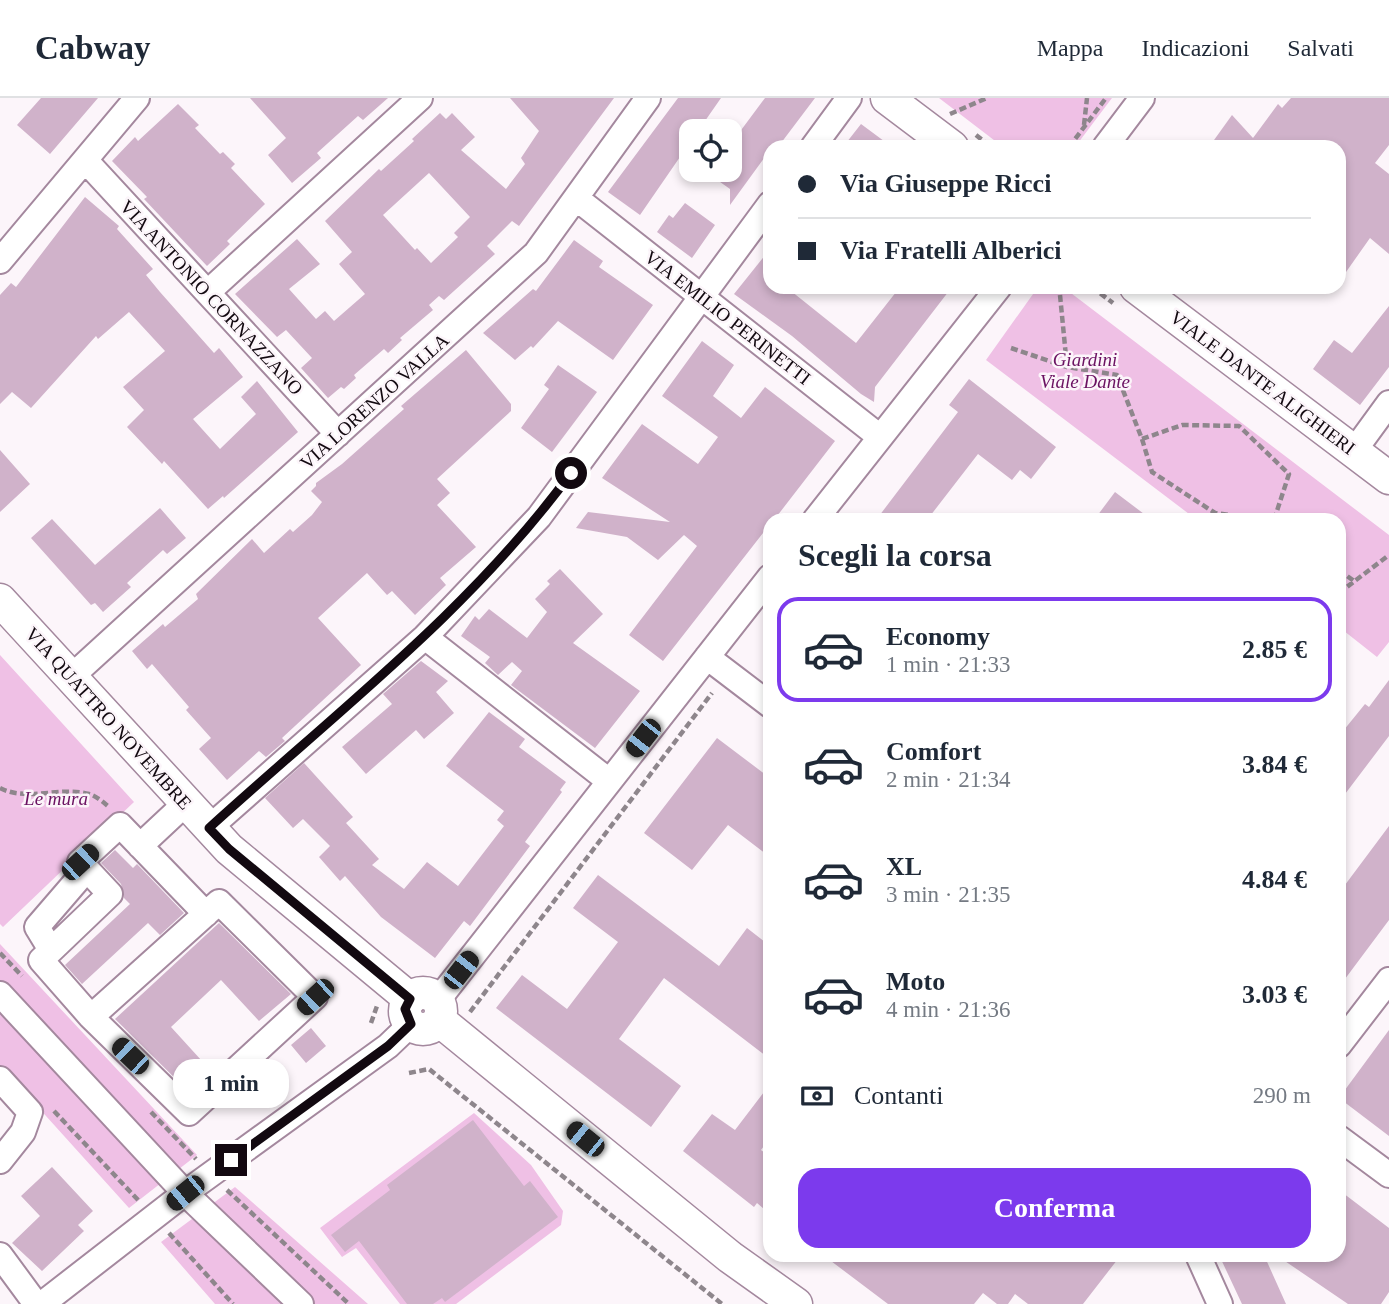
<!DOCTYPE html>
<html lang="it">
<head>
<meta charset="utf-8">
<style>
  :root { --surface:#fff; --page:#f2f2f3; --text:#1f2937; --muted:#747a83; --line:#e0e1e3; --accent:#7c3aed }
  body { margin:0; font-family:Georgia,serif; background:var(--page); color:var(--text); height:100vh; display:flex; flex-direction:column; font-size:26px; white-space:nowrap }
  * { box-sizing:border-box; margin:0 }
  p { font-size:23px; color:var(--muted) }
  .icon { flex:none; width:38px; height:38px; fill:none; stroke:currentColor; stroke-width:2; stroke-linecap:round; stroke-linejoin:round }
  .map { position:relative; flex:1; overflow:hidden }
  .panel { position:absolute; left:763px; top:415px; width:583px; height:749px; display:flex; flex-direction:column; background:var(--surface); border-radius:21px; box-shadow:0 4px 10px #0003 }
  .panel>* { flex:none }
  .banner { position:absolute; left:763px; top:42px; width:583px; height:154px; border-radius:21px; box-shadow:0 4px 10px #0003; display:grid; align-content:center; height:154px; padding:0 35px; background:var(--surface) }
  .controls { position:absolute; left:679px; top:21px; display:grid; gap:14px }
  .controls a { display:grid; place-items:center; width:63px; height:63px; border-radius:14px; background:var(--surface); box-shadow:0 4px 10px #0003; font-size:35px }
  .end { position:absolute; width:32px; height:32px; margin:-16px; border:9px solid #120910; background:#fff; box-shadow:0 0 0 4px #fff }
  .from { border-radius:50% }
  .bubble { position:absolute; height:49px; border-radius:21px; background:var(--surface); box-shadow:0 4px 10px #0003; font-size:23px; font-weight:600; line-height:49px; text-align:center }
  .car { position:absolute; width:21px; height:42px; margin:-21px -10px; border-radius:9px; box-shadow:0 0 5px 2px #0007; background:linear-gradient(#222 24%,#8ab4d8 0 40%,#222 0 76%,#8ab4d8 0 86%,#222 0) }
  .banner b { display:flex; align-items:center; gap:24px; height:66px; font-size:26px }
  .banner b+b { border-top:2px solid var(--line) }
  .banner i { width:18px; height:18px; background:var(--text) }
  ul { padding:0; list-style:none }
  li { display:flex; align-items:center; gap:21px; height:105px; margin:0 14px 10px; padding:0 21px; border:4px solid transparent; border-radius:21px }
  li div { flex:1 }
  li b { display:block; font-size:26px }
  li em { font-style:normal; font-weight:600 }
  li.current { border-color:var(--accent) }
  li>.icon { width:63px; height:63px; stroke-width:1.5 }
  h2 { padding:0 35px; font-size:32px; line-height:84px }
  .pay { display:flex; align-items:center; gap:18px; height:77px; padding:0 35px; font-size:26px }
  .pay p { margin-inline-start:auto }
  .button { display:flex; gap:14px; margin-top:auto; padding:14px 35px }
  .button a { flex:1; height:80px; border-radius:21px; background:var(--accent); color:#fff; font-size:28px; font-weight:600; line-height:80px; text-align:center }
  header { display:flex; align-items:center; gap:42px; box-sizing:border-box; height:98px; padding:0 35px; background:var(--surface); border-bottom:2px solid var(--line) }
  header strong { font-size:33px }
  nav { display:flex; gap:38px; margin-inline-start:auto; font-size:24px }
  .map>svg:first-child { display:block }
  .green { fill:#efc0e5 }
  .building { fill:#d0b2ca; fill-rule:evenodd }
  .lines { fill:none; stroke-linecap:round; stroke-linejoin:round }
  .minor-casing { stroke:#a4889e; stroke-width:28 }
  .major-casing { stroke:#a4889e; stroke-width:35 }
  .path { stroke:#8e868c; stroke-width:4.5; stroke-dasharray:7 3.5; stroke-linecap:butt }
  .minor { stroke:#fff; stroke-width:24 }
  .major { stroke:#fff; stroke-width:32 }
  .route { stroke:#120910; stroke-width:9 }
  .labels { text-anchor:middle; stroke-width:5; stroke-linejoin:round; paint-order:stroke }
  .street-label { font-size:19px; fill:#120910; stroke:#fcf5fa }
  .park-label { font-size:19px; font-style:italic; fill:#6b1262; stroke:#fcf5fa }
</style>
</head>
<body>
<header>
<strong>Cabway</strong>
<nav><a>Mappa</a><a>Indicazioni</a><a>Salvati</a></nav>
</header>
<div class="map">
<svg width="1389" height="1206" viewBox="0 0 1389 1206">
  <rect width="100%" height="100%" fill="#fcf5fa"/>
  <path class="green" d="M939,0H1112L1075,49H1003Z
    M1038,189H1063L1389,437V544L1377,559L1339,529V422H1197L986,262Z
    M0,557L134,704L3,829L0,826Z
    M0,846L197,1057L129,1110L0,967Z
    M474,1015L531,1067L563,1113L561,1127L456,1206H400L356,1150L342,1159L320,1130Z
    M235,1089L368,1206H215L161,1144Z"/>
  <path class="building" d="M41,0H98L50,56L17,27Z
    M250,0H388L363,22L358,18L317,55L321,60L292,85L268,57L286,40Z
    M510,0H614L519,128L512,123L487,148L495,156L444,202L439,198L429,207L433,212L400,240L402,242L388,255L384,251L354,277L356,280L344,291L341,289L328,300L301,270L312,260L286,232L277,239L235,196L297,141L320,166L289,191L316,221L325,213L334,223L365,196L339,166L352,154L325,123L379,71L381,73L414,43L412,41L440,15L446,21L452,15L475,39L461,52L506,91L525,66L521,60L539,33ZM429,75L470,119L454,135L458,139L431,165L417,150L415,152L383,117Z
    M678,0H721L698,33H691V43L640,117L608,94Z
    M765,0H815L778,49H770V52L730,107V91L703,72H730V47Z
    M1291,0H1389V47L1375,65L1389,76V156L1370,140L1339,184V49H1209L1232,17L1253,40L1278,6L1282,10Z
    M178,6L199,27L195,30L220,56L223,54L235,66L231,70L265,106L227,143L230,146L207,168L144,101L147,99L112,63L135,39L138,43Z
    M861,26L892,49H843Z
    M85,99L119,128L117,131L153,171L146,177L160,194L214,255L219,250L243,279L193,321L220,351L256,316L241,299L257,283L298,334L224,400L223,398L208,411L164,363L162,366L127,329L144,312L123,289L165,253L129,214L98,241L96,238L31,310L12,294L0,306V197L11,185L16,189Z
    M685,105L715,127L692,160L657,134L669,117L673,120Z
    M574,142L603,163L599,169L653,207L613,262L558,223L533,250L531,248L515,262L483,235L533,191L536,193Z
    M770,151V189H786L856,245L900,189H952L875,289L874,304L861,296L792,238L734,196Z
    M1389,208V269L1360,307L1313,271L1334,242L1352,255Z
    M702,243L734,267L713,298L741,320L765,289L835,343L774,422H770V426L663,563L629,537L697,448L684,437L658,462L627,439L576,430L588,414L670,424L602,380L642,326L698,366L718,339L662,298Z
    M466,252L511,306V313L437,381L450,395L437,407L476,449L440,480L446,487L415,517L392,493L387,497L367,475L318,520L361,567L282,640L285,643L266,659L259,653L227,682L199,651L211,640L186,612L189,609L152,566L147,571L132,553L163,526L165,529L198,501L196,496L252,441L264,455L290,431L293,434L312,417L322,404L311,393L316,388V385L342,366L404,311L401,308Z
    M558,267L597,294L552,354L521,330L549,291L544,287Z
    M969,281L1056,349L1031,381L1020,372L1012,382L978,356L927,422H876L958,314L949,307Z
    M0,352L30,386L0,414Z
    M1115,394L1152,422H1094Z
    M160,410L186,440L167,456L163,452L127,485L131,489L103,514L95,505L91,507L31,440L52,421L95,467Z
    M560,471L603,516L573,545L640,593L595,650L511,587L522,573L512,564L498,577L485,565L490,559L461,538L475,518L479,522L489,511L527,540L547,514L535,501L550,486L547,483Z
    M421,563L448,583L436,594L454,615L424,641L416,632L366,676L342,649L392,606L383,596Z
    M1389,582V638L1339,704V638L1365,606L1369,609Z
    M489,614L525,641L519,649L566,684L560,692L562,694L525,744L530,748L470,828L464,823L435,860L381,819L345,778L340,783L319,759L330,748L303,721L293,730L265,700L304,665L353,719L346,725L379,761L372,767L404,791L427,764L458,788L504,728L497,722L504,713L446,668Z
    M717,640L770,680V759L728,727L692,772L644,735Z
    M1389,728V822L1339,889V795Z
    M115,752L133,770L137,766L184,815L160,837L148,825L82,886L65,867L130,806L124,800L121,786L101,765Z
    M598,777L719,868L747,830L770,848V961L664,880L619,941L681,988L651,1029L496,910L522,877L567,911L618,844L573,810Z
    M219,825L291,896L259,923L221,882L171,929L212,974L189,994L115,921Z
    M311,930L326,948L306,965L291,947Z
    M1389,932V1038L1339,1000Z
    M770,986V1040L761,1052L770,1059V1116L757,1105L754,1109L683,1053L712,1016L735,1032Z
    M473,1022L524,1088L530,1083L558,1119L445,1204L442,1200L433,1206H407L359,1143L345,1154L331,1137L390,1092L387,1087Z
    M52,1069L93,1113L78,1127L84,1133L42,1173L12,1145L40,1118L21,1098Z
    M1339,1092L1389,1130V1194L1381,1206H1348L1276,1157H1339Z
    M823,1157H1121L1083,1206H1028L1015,1196L1008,1206H997L983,1195L974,1206H888Z
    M1219,1157H1264L1286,1206H1242Z"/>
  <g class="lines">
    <g class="minor-casing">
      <path id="minor" d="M813,49L849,0
        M1105,49L1142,0
        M85,62L338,336
        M576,100L880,339
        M0,163L137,0
        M208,194L420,0
        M1354,353L1389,305
        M815,422L999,189
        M425,539L609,683
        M707,559L770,607
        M71,579L536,155L648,0
        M209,730L425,539L539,419L770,106
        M140,748L186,705
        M51,852L37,829L87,771
        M0,896L185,1095L301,1206
        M436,900L445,893L770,479
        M91,919L189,1015L315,899L219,804L91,919L41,862L110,796L80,764L120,727L206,816
        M1339,947L1389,882
        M0,981L30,1014L23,1034L0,1063
        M1339,1040L1389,1077
        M0,1157L36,1206
        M1198,1157L1220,1206
        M42,1206L185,1095L388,948L411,926"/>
    </g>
    <g class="major-casing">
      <path id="major" d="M887,0L952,49
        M1136,189L1389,380
        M0,502L229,751L410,901
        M405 913a18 18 0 1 1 36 0a18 18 0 1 1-36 0Z
        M439,922L730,1159L796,1206"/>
    </g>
    <path class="path" d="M950,16L987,0
      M1084,27L1087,0
      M976,37L991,49
      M1069,49L1106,0
      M1092,189L1113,205
      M1060,197L1067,269
      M1011,250L1067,269L1117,277L1142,341L1182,327L1239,328L1289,376L1274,422
      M1142,341L1152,374L1215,415L1266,422
      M1339,472L1354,483
      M1339,495L1389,457
      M0,690C27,704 61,688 89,696C96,698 103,704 108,708
      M0,855L22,878
      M470,914L712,595
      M371,925L377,908
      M409,975L429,971L722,1206
      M54,1013L139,1103
      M151,1014L196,1061
      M227,1092L349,1206
      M169,1135L233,1206"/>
    <use href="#minor" class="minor"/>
    <use href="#major" class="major"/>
  </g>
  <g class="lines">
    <path class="route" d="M231,1062L388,948L411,926L405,911L410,901L229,751L209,730C334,616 471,512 571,375"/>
  </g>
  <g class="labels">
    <g class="street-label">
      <text transform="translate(212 199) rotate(47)" y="7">VIA ANTONIO CORNAZZANO</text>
      <text transform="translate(728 219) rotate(38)" y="7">VIA EMILIO PERINETTI</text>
      <text transform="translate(1263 284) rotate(37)" y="7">VIALE DANTE ALIGHIERI</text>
      <text transform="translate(374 303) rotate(-42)" y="7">VIA LORENZO VALLA</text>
      <text transform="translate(109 620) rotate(48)" y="7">VIA QUATTRO NOVEMBRE</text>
    </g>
    <g class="park-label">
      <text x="1085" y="268">Giardini<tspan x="1085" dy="22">Viale Dante</tspan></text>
      <text x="56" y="707">Le mura</text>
    </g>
  </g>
</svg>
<div class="controls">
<a><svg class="icon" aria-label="locate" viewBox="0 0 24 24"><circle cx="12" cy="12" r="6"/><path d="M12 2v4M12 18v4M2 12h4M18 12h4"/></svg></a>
</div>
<i class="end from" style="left:571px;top:375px"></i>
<i class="end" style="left:231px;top:1062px"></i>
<div class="bubble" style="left:173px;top:961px;width:116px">1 min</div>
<i class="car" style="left:643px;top:640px;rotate:218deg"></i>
<i class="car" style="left:80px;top:764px;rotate:47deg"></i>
<i class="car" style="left:461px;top:872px;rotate:38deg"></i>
<i class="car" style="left:315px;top:899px;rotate:227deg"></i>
<i class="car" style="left:130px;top:958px;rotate:314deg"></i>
<i class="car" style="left:585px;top:1041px;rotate:309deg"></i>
<i class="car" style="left:185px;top:1095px;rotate:231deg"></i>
<div class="banner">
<b><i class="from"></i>Via Giuseppe Ricci</b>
<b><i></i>Via Fratelli Alberici</b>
</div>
<section class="panel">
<h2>Scegli la corsa</h2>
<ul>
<li class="current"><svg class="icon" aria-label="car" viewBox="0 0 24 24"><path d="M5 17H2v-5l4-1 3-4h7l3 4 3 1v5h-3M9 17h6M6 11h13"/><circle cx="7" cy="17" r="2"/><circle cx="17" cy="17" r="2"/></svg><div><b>Economy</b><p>1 min · 21:33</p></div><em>2.85 €</em></li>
<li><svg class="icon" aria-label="car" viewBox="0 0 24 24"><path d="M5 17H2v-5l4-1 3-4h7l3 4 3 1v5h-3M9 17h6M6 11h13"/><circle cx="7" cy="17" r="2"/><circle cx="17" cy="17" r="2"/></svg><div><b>Comfort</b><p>2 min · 21:34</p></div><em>3.84 €</em></li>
<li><svg class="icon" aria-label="car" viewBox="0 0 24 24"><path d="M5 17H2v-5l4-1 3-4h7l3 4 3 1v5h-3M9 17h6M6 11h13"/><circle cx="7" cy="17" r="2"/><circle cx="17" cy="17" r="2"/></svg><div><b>XL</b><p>3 min · 21:35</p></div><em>4.84 €</em></li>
<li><svg class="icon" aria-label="car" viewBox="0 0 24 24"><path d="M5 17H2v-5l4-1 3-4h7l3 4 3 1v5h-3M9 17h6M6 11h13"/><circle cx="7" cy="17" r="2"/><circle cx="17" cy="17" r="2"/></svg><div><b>Moto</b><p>4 min · 21:36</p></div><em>3.03 €</em></li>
</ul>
<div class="pay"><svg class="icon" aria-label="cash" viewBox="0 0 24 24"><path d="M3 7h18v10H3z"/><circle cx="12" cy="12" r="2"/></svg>Contanti<p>290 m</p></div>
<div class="button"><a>Conferma</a></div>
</section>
</div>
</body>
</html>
